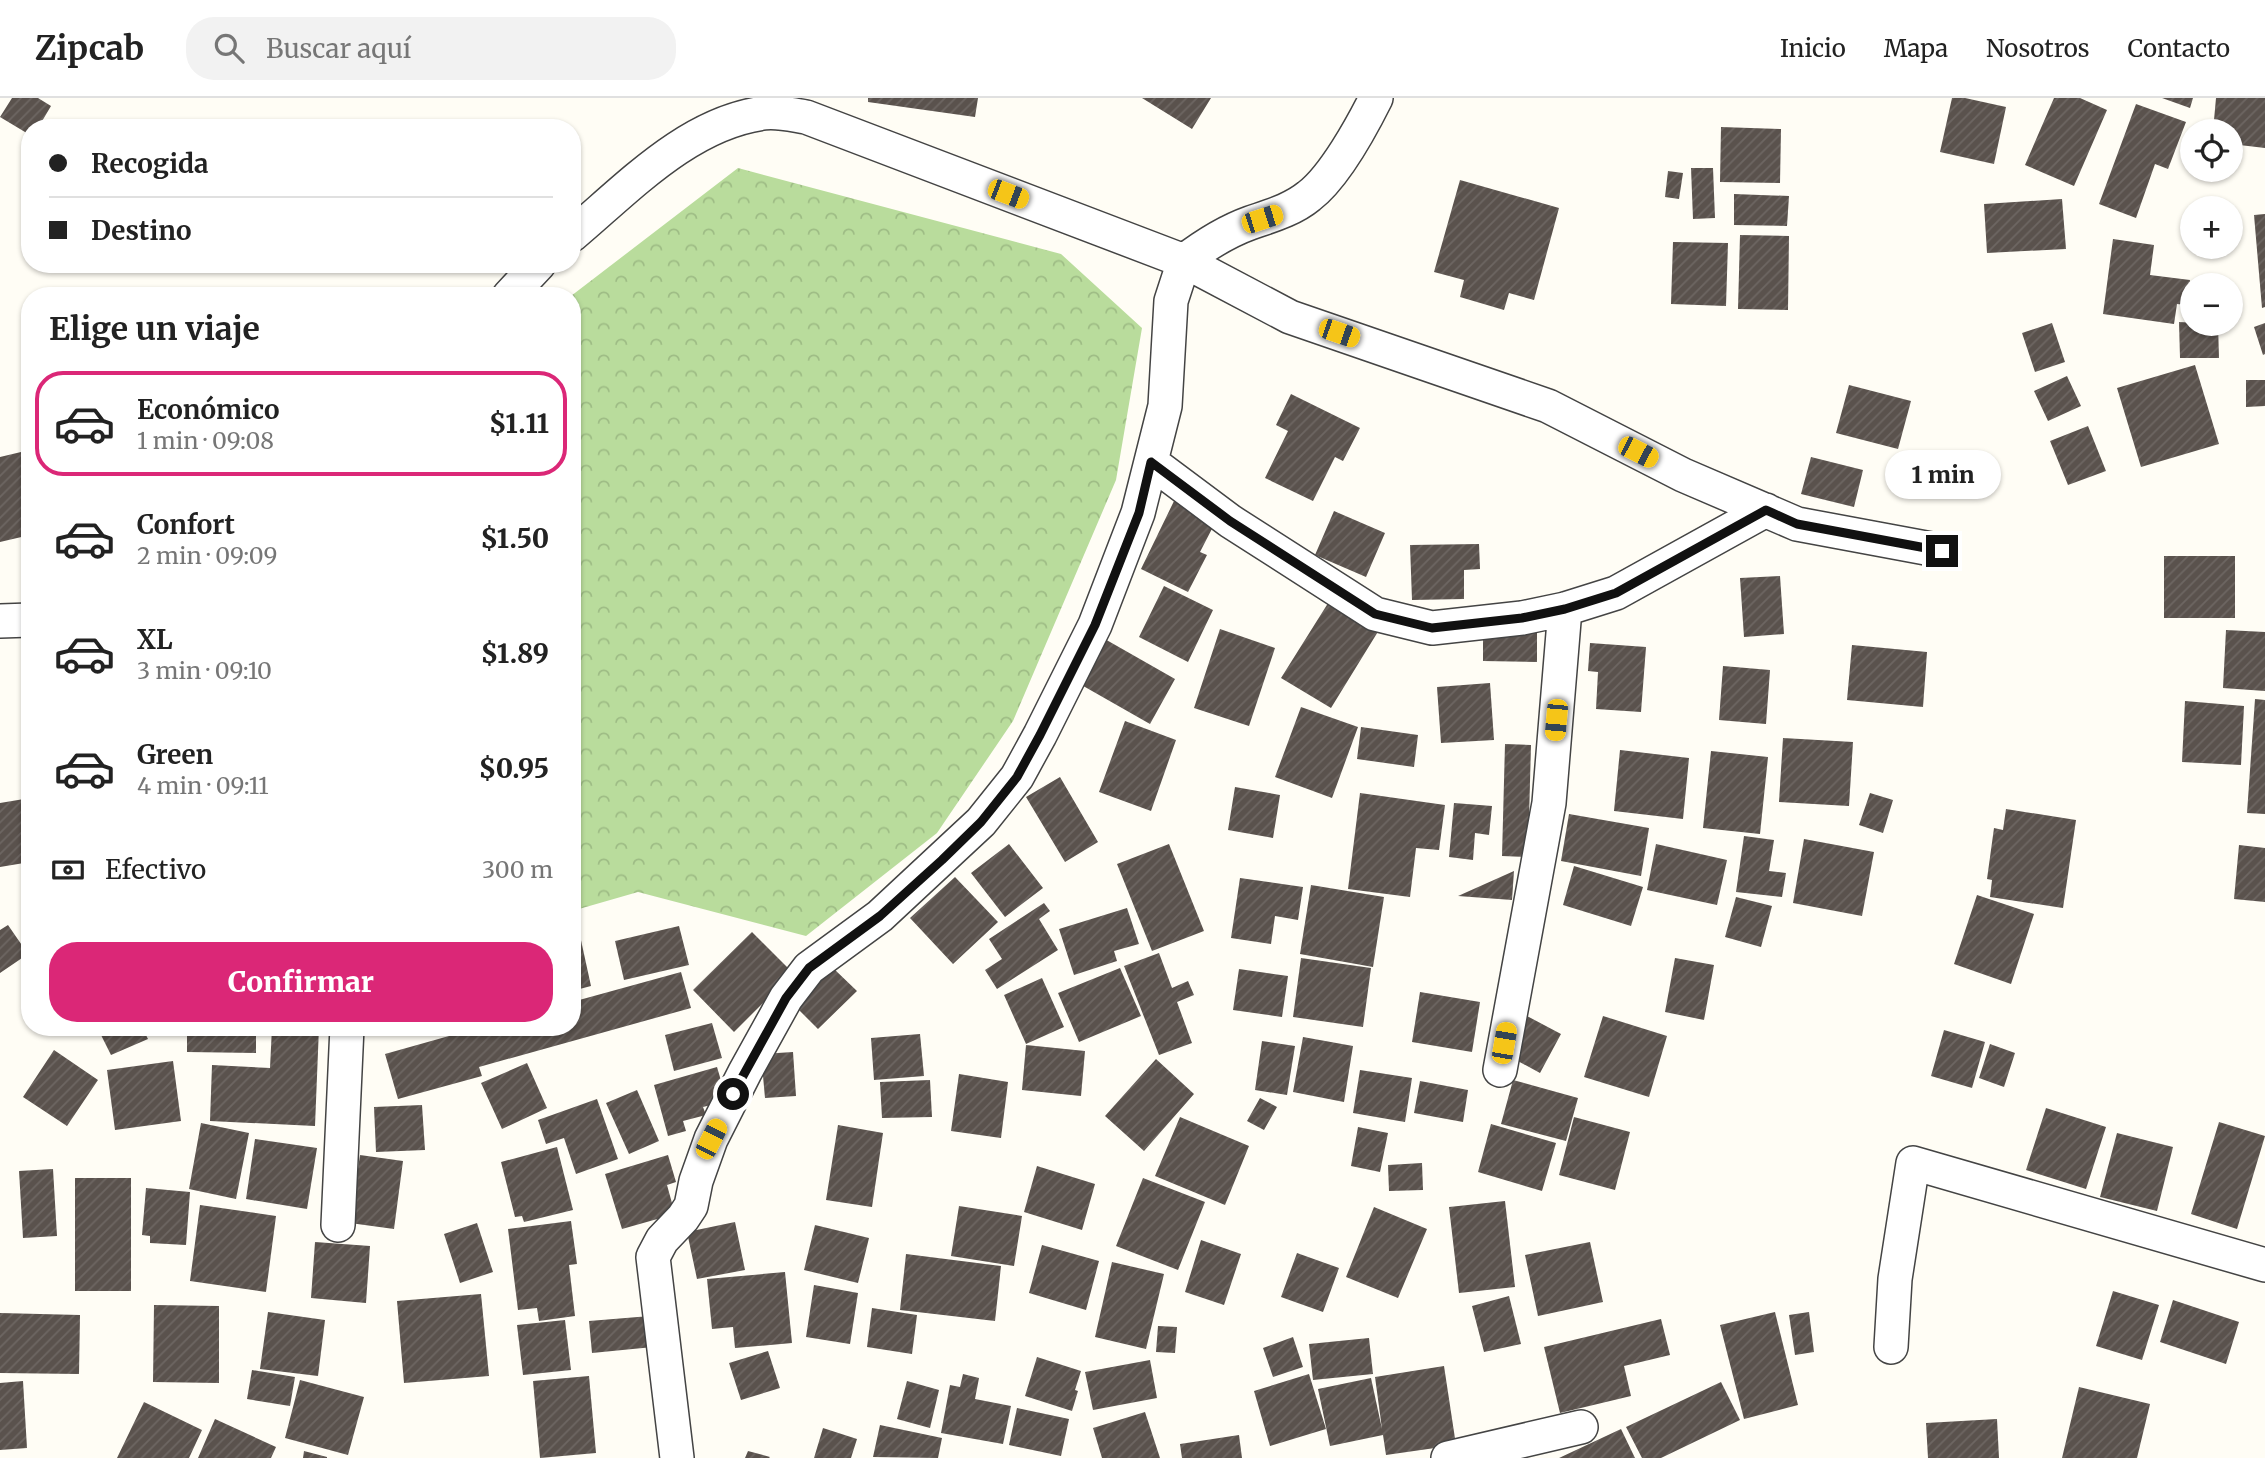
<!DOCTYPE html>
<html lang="es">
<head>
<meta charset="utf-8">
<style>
  :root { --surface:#fff; --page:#f2f2f2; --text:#222; --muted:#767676; --line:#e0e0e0; --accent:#db2777 }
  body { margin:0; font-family:Merriweather,serif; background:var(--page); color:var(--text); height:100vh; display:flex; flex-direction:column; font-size:26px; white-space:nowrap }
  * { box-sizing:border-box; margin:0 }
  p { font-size:23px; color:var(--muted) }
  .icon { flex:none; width:38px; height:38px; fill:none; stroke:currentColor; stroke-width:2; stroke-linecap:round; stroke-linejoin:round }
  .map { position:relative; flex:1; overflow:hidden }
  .details { position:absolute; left:21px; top:189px; width:560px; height:749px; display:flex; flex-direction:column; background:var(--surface); border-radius:28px; box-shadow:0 2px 5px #0004 }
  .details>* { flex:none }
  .hud { position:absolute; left:21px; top:21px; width:560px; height:154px; border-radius:28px; box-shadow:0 2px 5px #0004; display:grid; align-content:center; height:154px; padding:0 28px; background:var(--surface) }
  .buttons { position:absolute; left:2180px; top:21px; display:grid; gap:14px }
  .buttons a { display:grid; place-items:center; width:63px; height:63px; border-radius:50%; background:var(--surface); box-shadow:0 2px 5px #0004; font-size:35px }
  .end { position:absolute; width:32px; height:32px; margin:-16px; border:9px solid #111; background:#fff; box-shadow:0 0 0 4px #fff }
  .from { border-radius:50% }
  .bubble { position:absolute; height:49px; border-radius:24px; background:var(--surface); box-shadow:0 2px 5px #0004; font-size:23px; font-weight:800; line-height:49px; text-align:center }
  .car { position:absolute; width:21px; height:42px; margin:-21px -10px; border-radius:9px; box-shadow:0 0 5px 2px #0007; background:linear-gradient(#f5c518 24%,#345 0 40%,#f5c518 0 76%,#345 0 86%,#f5c518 0) }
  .hud b { display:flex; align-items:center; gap:24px; height:66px; font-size:26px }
  .hud b+b { border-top:2px solid var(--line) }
  .hud i { width:18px; height:18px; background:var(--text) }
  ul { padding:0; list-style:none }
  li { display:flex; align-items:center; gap:21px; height:105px; margin:0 14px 10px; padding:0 14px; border:4px solid transparent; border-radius:28px }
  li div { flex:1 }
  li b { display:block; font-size:26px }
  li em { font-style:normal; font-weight:800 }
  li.current { border-color:var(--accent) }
  li>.icon { width:63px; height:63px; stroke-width:1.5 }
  h2 { padding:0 28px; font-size:32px; line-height:84px }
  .pay { display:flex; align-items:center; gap:18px; height:77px; padding:0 28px; font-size:26px }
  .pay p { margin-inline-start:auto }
  .button { display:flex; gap:14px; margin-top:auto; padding:14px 28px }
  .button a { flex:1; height:80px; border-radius:28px; background:var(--accent); color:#fff; font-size:28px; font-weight:800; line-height:80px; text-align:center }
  header { display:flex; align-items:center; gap:42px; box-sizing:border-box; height:98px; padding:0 35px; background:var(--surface); border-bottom:2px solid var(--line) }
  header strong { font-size:33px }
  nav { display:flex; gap:38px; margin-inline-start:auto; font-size:24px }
  .search { width:490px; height:63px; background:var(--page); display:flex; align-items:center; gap:18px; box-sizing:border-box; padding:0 24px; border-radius:28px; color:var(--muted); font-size:26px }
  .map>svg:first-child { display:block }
  .forest { fill:url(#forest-crowns) }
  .building { fill:url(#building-hatch) }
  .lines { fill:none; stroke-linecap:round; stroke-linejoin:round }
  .street-casing { stroke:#444; stroke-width:36 }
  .street { stroke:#fff; stroke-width:33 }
  .route { stroke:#111; stroke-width:9 }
</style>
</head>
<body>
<header>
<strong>Zipcab</strong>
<div class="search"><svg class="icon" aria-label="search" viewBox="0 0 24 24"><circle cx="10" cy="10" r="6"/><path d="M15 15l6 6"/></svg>Buscar aquí</div>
<nav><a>Inicio</a><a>Mapa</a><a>Nosotros</a><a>Contacto</a></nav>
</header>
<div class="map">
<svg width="2265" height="1360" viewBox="0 0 2265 1360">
  <defs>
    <pattern id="forest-crowns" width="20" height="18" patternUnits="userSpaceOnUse" patternTransform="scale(1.75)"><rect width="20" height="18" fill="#b9dc9c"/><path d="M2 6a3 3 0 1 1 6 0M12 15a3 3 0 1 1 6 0" fill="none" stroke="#9ebc85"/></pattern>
    <pattern id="building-hatch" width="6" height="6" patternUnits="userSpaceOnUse" patternTransform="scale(1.75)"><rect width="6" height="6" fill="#5a524d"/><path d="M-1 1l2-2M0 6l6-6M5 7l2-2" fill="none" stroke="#6d6662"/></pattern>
  </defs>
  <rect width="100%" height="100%" fill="#fffdf5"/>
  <path class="forest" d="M738,70L1061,156L1142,230L1116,382L1013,623L937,735L806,838L638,794L572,813L571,198Z"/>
  <path class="building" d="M12,0H38L51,8L38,30H30V37L0,19Z
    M868,0H978L975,19L868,4Z
    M1142,0H1211L1192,31Z
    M1952,0H1965L2006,9L1994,66L1940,54Z
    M2054,0H2080L2107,12L2074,88L2025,67Z
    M2162,0H2193L2190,10Z
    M2216,0H2265V50L2231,46V33H2213Z
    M2136,6L2186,24L2168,71L2155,66L2136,120L2099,106Z
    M1721,29L1781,31L1780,85L1720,84Z
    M1691,70H1713L1715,120L1693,121Z
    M1668,73L1683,75L1679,101L1665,99Z
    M1460,82L1559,110L1534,202L1509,195L1504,212L1460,199L1464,182L1434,174Z
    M1734,96L1789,98L1787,128L1734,127Z
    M2062,101L2066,151L1987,155L1984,106Z
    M2265,116V209L2262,210L2254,117Z
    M1740,137L1789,138L1788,212L1738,211Z
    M2113,141L2154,147L2150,177L2190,182L2187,207L2177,206L2174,226L2103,216Z
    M1673,144L1728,145L1726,208L1671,206Z
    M2179,224L2218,226L2219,260H2180Z
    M2052,225L2065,264L2035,274L2022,235Z
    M2265,225V256L2263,257L2254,229Z
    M2195,267L2219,346L2141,369L2117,290Z
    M2067,278L2081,308L2048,323L2034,293Z
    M2246,282H2265V308L2246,309Z
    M1849,287L1911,303L1898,351L1836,335Z
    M1291,296L1360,330L1343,363L1335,359L1313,403L1265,380L1288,333L1276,327Z
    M2088,328L2106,373L2068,387L2050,343Z
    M21,354L30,391V437L0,444V359Z
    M1811,359L1863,372L1854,409L1801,396Z
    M1174,403L1216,423L1200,454L1207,457L1188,494L1141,471Z
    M1334,413L1385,435L1366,479L1315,457Z
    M1479,446L1480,471L1464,472V501L1412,502L1410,447Z
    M2164,458H2235V520H2164Z
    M1780,478L1784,536L1744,539L1740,480Z
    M1164,488L1213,512L1188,564L1139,539Z
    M1330,502L1379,532L1331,610L1281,580Z
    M1220,531L1275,550L1249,628L1194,610Z
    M2226,532L2265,534V593L2223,590Z
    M1483,534H1537V564L1483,563Z
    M1103,540L1175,581L1150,626L1078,585Z
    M1590,545L1646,549L1641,614L1596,611L1598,574L1588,573Z
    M1852,547L1927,554L1923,609L1847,602Z
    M1723,568L1770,572L1766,626L1719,622Z
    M1490,585L1494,642L1441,645L1437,589Z
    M2255,601L2265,602V716L2247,715Z
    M2185,603L2244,608L2241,667L2182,664Z
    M1301,609L1358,629L1332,700L1275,679Z
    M1125,623L1176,642L1151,713L1099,694Z
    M1361,629L1418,637L1414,669L1357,661Z
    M1783,640L1853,644L1849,708L1779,704Z
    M1505,646L1531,647L1528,759L1502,758Z
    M1620,652L1689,660L1683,721L1614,713Z
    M1711,653L1768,659L1760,736L1703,730Z
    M1060,679L1098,744L1065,764L1026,699Z
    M1235,689L1280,697L1273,740L1228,732Z
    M1360,695L1445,707L1439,752L1416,750L1410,799L1348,791Z
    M1870,695L1893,702L1883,735L1859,727Z
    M30,700V764L0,769V705Z
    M1454,705L1492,708L1489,737L1475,735L1473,762L1449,759Z
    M2006,711L2076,722L2063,810L1990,799L1992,782L1987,781L1994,730L2003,732Z
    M1569,716L1649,730L1641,778L1561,763Z
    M1744,738L1774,742L1769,773L1786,775L1782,799L1736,794Z
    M1804,741L1874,754L1862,818L1793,805Z
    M1009,746L1043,790L1005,819L971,775Z
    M1169,746L1204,833L1152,853L1117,766Z
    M1656,746L1727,762L1717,807L1647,792Z
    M2239,747L2265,750V804L2234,801Z
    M1574,768L1643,789L1631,828L1563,807Z
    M1514,773L1512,802L1458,798Z
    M955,779L998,824L953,866L910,820Z
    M1240,780L1303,789L1298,822L1275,818L1271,846L1231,840Z
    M1311,787L1384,799L1373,869L1300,856Z
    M1977,797L2034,816L2011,886L1954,866Z
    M1736,799L1772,808L1761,849L1725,839Z
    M1044,805L1050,813L1039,821L1058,852L997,891L985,872L1002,861L989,841Z
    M1127,810L1139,846L1114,853L1117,863L1074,877L1059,831Z
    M30,816V843H29L21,819Z
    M577,824L591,888L572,893V825Z
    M8,827L28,856L0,875V832Z
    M679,828L689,867L624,882L615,843Z
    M752,834L793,875L734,934L693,892Z
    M1159,855L1172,890L1188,883L1194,897L1177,904L1192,945L1159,957L1124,868Z
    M1301,860L1371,870L1363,929L1293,919Z
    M1675,860L1714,867L1704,922L1665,914Z
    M833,870L857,893L818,931L795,908Z
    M1120,870L1141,918L1079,944L1058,895Z
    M1239,871L1288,878L1282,919L1233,912Z
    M681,874L691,910L479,969L482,978L398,1001L385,956L481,929H572V904Z
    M1042,880L1064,929L1026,946L1004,897Z
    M1420,894L1480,904L1472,954L1412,944Z
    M1527,918L1561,936L1540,975L1505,956Z
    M1603,918L1667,938L1649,999L1584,979Z
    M712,925L722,960L674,973L665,937Z
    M97,929H142L148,941L111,957Z
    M187,929H256V955L187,954Z
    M272,929H319L315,1028L210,1023L212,967L270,970Z
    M1944,932L1985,944L1972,990L1931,978Z
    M920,936L924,978L874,982L871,940Z
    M1303,939L1353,948L1344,1004L1293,994Z
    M1262,943L1295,948L1287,997L1255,992Z
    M1990,946L2015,955L2004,989L1979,980Z
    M1026,947L1085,953L1081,998L1022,992Z
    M54,952L98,982L67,1028L23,999Z
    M793,954L796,998L765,1000L761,956Z
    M1156,961L1194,996L1144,1053L1105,1018Z
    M173,963L181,1023L115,1032L107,972Z
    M527,965L547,1010L502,1031L481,985Z
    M717,969L727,1003L703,1009L706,1017L683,1023L686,1033L668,1038L654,987Z
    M1360,972L1412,980L1405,1024L1353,1015Z
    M959,976L1008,984L1001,1040L951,1033Z
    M930,982L932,1019L882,1020L880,984Z
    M1513,982L1578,1000L1566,1043L1501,1026Z
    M1420,983L1468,992L1463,1024L1414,1015Z
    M637,992L659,1043L629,1056L606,1005Z
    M1260,1000L1277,1009L1264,1032L1247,1023Z
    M597,1001L618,1061L576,1076L564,1040L546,1046L538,1022Z
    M422,1007L425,1052L376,1054L374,1009Z
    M2046,1010L2106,1029L2086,1091L2026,1072Z
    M1180,1019L1249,1048L1225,1107L1155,1078Z
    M1574,1019L1630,1034L1615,1092L1559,1077Z
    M2219,1024L2265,1038L2237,1131L2191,1116Z
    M201,1025L249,1035L236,1101L189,1091Z
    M1491,1026L1556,1045L1542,1093L1478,1074Z
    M838,1027L883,1035L872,1109L826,1102Z
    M1358,1029L1388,1035L1380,1074L1351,1068Z
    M2117,1035L2173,1049L2157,1113L2100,1099Z
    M255,1041L317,1050L307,1111L246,1101Z
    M557,1049L573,1112L524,1124L522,1118L515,1119L501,1064Z
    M360,1057L403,1063L394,1131L350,1125Z
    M668,1057L676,1084L667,1087L675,1116L622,1131L605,1076Z
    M1422,1065L1423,1092L1389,1093L1388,1067Z
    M1037,1068L1095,1086L1082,1132L1024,1114Z
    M53,1071L57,1138L23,1140L19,1073Z
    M75,1080H131V1193H75Z
    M1143,1080L1205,1104L1178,1172L1116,1148Z
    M146,1090L190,1094L186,1147L150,1145V1138L142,1137Z
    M1505,1103L1515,1189L1459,1195L1449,1109Z
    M200,1107L276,1118L266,1194L190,1183Z
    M959,1108L1022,1118L1014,1168L951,1158Z
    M1374,1109L1427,1131L1398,1200L1346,1179Z
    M571,1123L577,1166L569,1167L575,1218L539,1223L537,1210L518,1212L508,1131Z
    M735,1124L745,1172L697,1181L687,1134Z
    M477,1125L493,1174L460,1185L444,1136Z
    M815,1127L869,1140L858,1185L804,1172Z
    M1201,1142L1241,1156L1224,1207L1185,1194Z
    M315,1144L370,1148L366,1205L311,1200Z
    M1590,1144L1603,1204L1538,1218L1525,1157Z
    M1042,1147L1099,1163L1086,1212L1029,1195Z
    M1297,1155L1339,1170L1323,1214L1281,1199Z
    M906,1156L1001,1168L995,1223L900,1212Z
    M1112,1164L1164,1176L1146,1251L1095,1239Z
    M785,1174L792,1245L735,1250L733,1229L712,1231L707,1181Z
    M814,1187L858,1195L850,1246L806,1239Z
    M2113,1193L2159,1207L2142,1262L2096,1248Z
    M481,1196L489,1278L404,1285L397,1203Z
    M1509,1198L1521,1246L1484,1254L1472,1208Z
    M2173,1202L2239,1224L2226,1266L2160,1244Z
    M154,1207L219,1208V1285L153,1284Z
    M872,1210L917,1217L912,1256L867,1249Z
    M268,1214L325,1222L318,1278L260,1271Z
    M1775,1214L1798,1307L1744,1321L1720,1227Z
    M1809,1214L1814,1254L1795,1257L1789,1217Z
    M0,1215L80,1217L79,1276L0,1275Z
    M650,1218L653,1249L592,1255L589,1223Z
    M1661,1221L1670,1257L1624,1268L1631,1298L1560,1315L1544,1249Z
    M565,1222L571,1272L523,1277L517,1227Z
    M1158,1228L1177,1229L1175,1255L1156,1254Z
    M1293,1239L1303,1269L1273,1279L1263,1250Z
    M1369,1240L1373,1276L1313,1282L1309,1246Z
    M768,1253L780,1290L741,1302L729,1265Z
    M1037,1259L1081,1273L1075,1292L1078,1293L1072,1313L1025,1298Z
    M1150,1262L1157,1300L1093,1312L1085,1274Z
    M1444,1268L1456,1347L1386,1357L1383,1337L1330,1348L1318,1291L1371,1280L1382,1331L1375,1279Z
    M252,1272L295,1279L290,1308L247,1301Z
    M963,1276L979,1280L975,1301L1011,1308L1003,1346L941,1335L950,1287L960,1289Z
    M1309,1276L1326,1331L1270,1348L1254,1293Z
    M589,1278L596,1355L540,1360L533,1283Z
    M300,1282L364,1299L348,1357L285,1340Z
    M23,1283L27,1350L0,1352V1285Z
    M907,1283L939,1292L930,1330L897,1321Z
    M1721,1284L1740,1322L1661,1360H1642L1626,1329Z
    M2079,1289L2150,1306L2137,1360H2062Z
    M144,1304L202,1332L189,1360H117Z
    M1017,1310L1069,1321L1061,1358L1009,1347Z
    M1145,1314L1160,1360H1102L1093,1330Z
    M215,1321L276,1349L271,1360H198Z
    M1997,1321L1999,1360H1928L1926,1325Z
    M880,1327L942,1340L938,1360L873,1359Z
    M823,1330L857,1341L851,1360H814Z
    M1621,1331L1635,1360H1559Z
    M1239,1337L1242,1360H1182L1180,1346Z
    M304,1353L327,1359V1360H303Z
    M748,1353L770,1359L769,1360H745Z"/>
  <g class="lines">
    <g class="street-casing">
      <path id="street" d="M572,137C628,90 688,25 764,15C777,13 793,17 806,19L1184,163C1205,147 1225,134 1250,125C1270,118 1292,112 1309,98C1334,79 1362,28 1376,0
        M509,198L539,166
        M1151,364L1230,423L1375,516L1432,530L1522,520L1565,511L1616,495L1766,412
        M0,523L30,522
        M1500,972L1549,705L1565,511
        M338,1127L347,929
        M1891,1249L1895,1181L1913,1065L2265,1167
        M677,1360L653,1159L662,1142L683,1120L691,1108L696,1083L711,1041L745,974L786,900L809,870L880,818L981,724L1017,679L1040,637L1095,527L1138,415L1165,308L1171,203L1184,163L1290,219L1548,308L1683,377L1797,426L1942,453
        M1448,1360L1581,1329"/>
    </g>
    <use href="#street" class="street"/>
  </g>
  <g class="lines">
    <path class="route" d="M733,996L786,900L809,870L880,818L942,762L981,724L1017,679L1040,637L1095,527L1139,415L1151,364L1230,423L1375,516L1432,530L1522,520L1565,511L1616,495L1766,412L1797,426L1942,453"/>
  </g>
</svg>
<div class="buttons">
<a><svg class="icon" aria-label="locate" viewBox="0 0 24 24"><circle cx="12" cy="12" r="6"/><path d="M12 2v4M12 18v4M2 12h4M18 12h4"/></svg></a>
<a>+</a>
<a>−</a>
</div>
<i class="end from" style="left:733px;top:996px"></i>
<i class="end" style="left:1942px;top:453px"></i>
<div class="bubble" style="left:1885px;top:352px;width:116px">1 min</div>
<i class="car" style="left:1008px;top:96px;rotate:111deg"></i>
<i class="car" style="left:1262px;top:121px;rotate:72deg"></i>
<i class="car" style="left:1339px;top:235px;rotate:109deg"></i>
<i class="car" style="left:1638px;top:354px;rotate:117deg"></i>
<i class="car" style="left:1556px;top:622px;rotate:185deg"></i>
<i class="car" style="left:1504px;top:945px;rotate:10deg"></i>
<i class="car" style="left:711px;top:1041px;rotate:27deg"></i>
<div class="hud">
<b><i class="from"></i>Recogida</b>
<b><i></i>Destino</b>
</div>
<section class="details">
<h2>Elige un viaje</h2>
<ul>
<li class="current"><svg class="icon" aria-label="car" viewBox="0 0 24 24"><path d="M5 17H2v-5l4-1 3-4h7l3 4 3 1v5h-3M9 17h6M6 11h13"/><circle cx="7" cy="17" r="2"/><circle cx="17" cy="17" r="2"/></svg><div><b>Económico</b><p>1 min · 09:08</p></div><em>$1.11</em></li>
<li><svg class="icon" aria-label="car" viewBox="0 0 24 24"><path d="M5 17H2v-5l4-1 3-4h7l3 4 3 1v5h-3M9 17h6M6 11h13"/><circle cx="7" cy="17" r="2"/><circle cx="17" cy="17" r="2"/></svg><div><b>Confort</b><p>2 min · 09:09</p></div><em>$1.50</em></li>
<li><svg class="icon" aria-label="car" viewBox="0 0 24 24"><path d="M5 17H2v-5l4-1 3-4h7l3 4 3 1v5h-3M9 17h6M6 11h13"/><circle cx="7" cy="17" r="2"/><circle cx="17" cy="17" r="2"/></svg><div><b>XL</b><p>3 min · 09:10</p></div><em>$1.89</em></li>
<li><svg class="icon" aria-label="car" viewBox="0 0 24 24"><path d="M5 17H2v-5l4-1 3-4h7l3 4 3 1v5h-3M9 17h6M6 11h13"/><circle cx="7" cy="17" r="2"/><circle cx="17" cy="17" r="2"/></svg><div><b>Green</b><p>4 min · 09:11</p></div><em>$0.95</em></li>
</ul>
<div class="pay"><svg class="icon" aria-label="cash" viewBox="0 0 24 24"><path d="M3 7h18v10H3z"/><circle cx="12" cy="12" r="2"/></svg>Efectivo<p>300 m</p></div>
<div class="button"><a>Confirmar</a></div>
</section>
</div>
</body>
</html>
